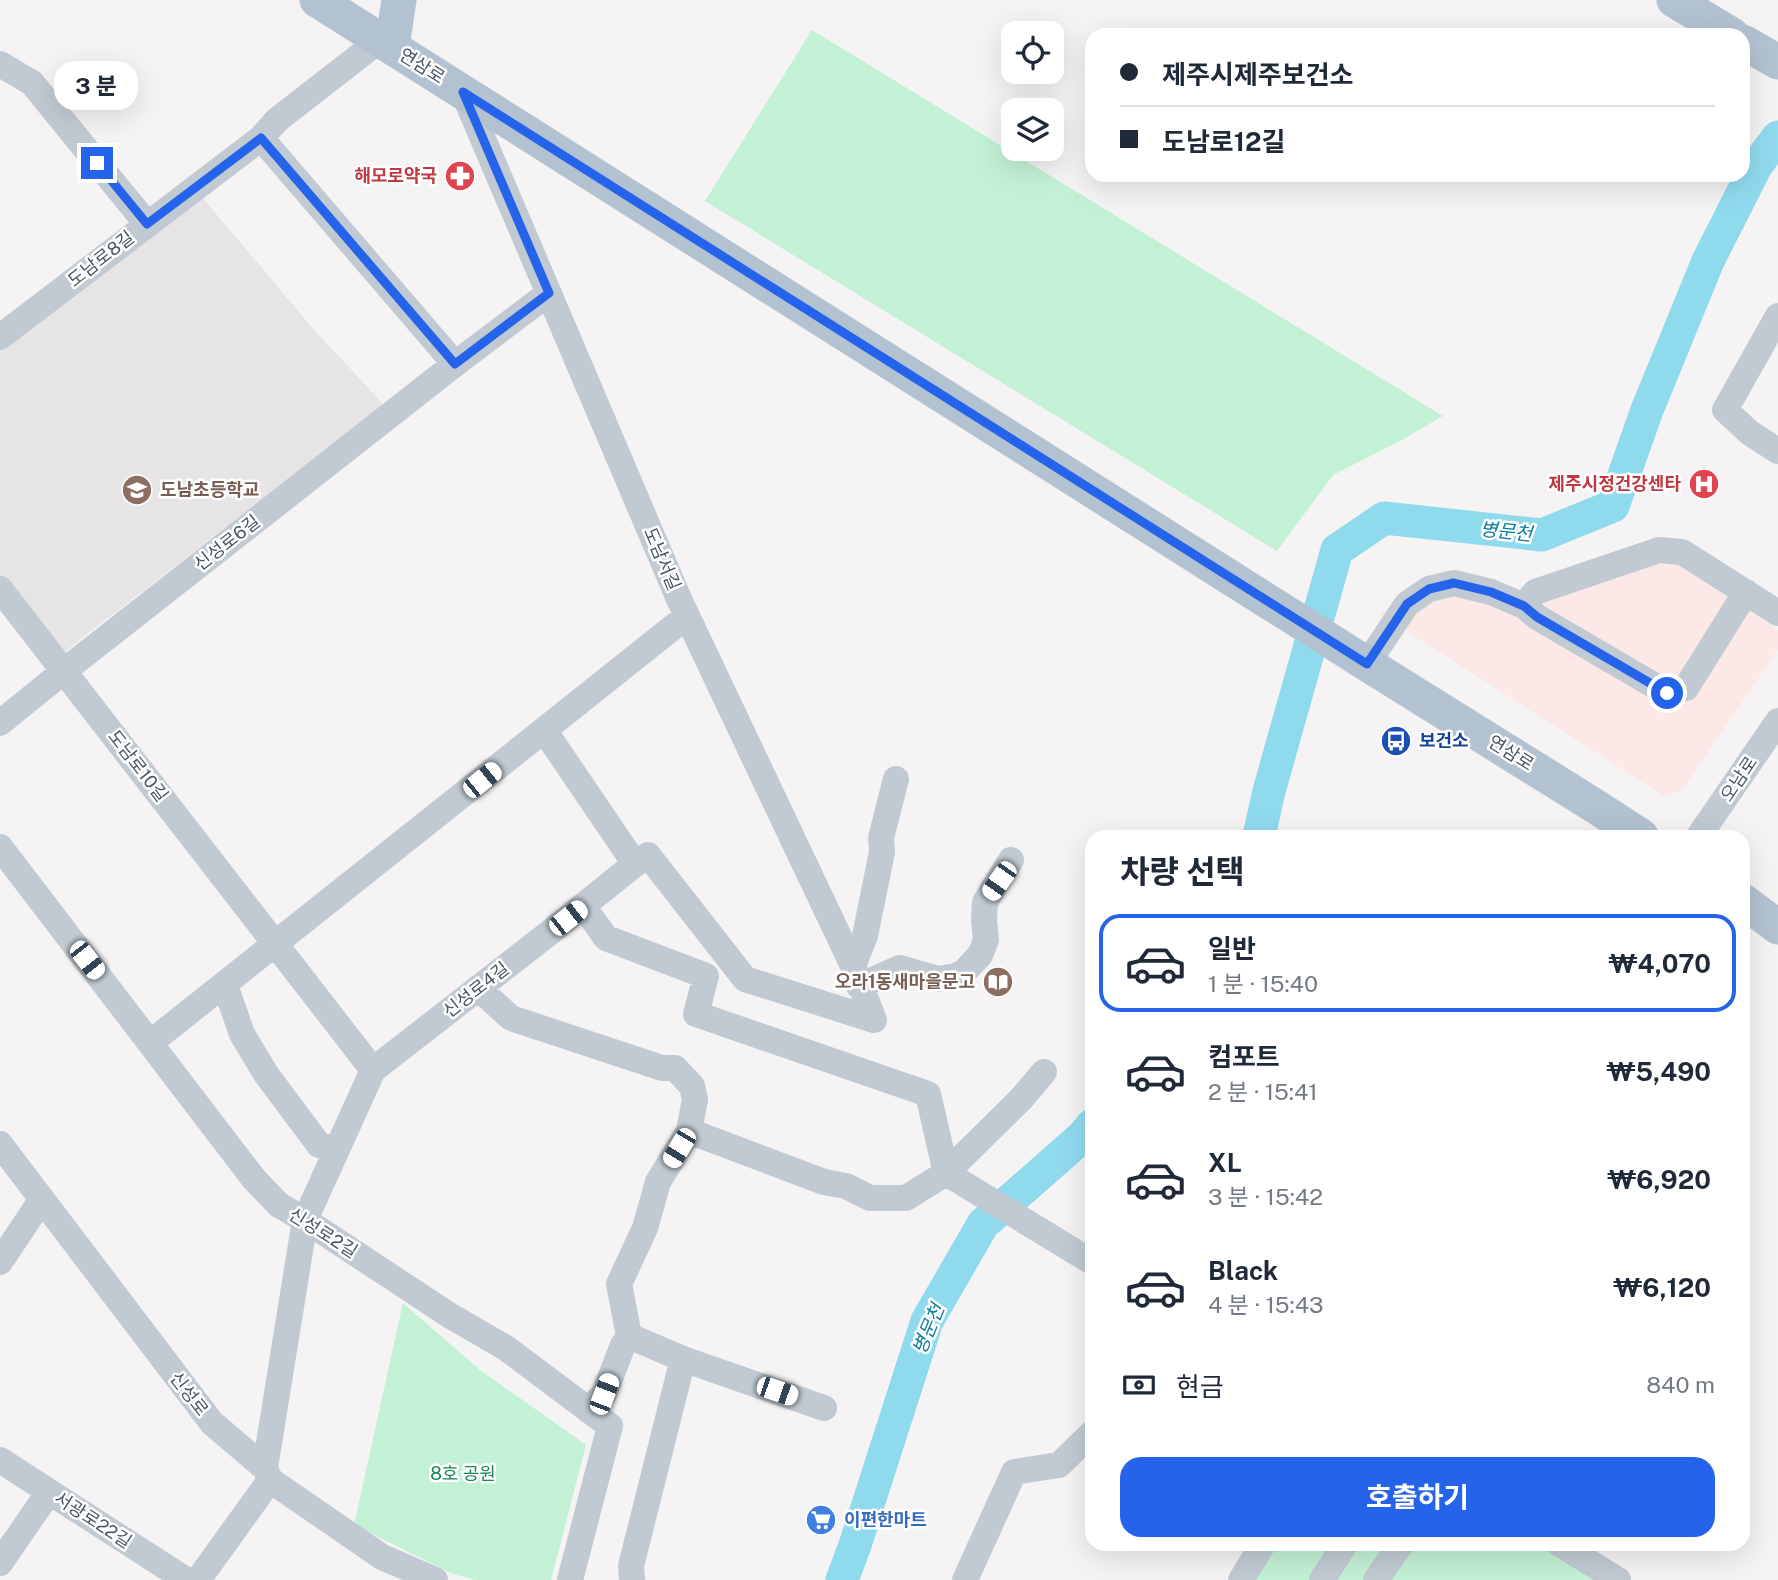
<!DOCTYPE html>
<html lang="ko">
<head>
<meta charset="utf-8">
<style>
  :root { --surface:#fff; --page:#f6f6f7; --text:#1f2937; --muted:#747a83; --line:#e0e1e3; --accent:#2563eb }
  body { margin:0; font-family:"Public Sans","Noto Sans KR",sans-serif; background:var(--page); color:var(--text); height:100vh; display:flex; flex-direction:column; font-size:26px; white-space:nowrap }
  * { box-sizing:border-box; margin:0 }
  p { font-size:23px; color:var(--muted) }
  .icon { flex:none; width:38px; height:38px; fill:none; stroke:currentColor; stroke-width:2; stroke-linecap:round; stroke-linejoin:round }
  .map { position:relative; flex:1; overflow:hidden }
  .panel { position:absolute; left:1085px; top:830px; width:665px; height:721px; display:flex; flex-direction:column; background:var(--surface); border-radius:21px; box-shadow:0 7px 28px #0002 }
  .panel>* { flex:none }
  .guide { position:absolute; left:1085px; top:28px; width:665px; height:154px; border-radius:21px; box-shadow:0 7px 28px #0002; display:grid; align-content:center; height:154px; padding:0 35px; background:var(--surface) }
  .tools { position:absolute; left:1001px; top:21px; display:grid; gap:14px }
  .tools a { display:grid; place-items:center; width:63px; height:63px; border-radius:14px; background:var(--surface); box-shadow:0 7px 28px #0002; font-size:35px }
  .end { position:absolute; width:32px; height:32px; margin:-16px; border:9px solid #2563eb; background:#fff; box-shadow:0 0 0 4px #fff }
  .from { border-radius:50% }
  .bubble { position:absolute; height:49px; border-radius:21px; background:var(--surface); box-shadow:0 7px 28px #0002; font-size:23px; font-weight:700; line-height:49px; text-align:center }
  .car { position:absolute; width:21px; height:42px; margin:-21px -10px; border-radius:9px; box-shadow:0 0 5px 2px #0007; background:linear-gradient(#fff 24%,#345 0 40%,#fff 0 76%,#345 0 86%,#fff 0) }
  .guide b { display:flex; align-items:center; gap:24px; height:66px; font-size:26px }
  .guide b+b { border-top:2px solid var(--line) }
  .guide i { width:18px; height:18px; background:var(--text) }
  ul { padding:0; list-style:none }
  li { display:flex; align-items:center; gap:21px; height:98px; margin:0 14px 10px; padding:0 21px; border:4px solid transparent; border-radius:21px }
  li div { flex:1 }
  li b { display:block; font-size:26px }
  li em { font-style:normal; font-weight:700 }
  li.on { border-color:var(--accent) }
  li>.icon { width:63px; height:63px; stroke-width:1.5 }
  h2 { padding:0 35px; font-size:32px; line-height:84px }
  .pay { display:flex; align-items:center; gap:18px; height:77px; padding:0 35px; font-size:26px }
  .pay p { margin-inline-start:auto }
  .primary-button { display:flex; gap:14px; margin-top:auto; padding:14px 35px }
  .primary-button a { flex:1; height:80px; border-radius:21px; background:var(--accent); color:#fff; font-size:28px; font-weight:700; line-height:80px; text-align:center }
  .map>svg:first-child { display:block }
  .education { fill:#e6e4e5 }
  .medical { fill:#fce8e6 }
  .green { fill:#c3f1d5 }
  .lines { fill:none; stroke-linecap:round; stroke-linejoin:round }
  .river { stroke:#90daee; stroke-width:33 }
  .minor { stroke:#c1cad2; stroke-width:26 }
  .major { stroke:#b3c2d1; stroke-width:35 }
  .route { stroke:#2563eb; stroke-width:9 }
  .labels { text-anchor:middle; stroke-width:5; stroke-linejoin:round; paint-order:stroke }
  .street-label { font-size:18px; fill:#4a5661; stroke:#fff }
  .health-label { font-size:18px; font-weight:bold; fill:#be3a42; stroke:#fff; text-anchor:end }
  .education-label { font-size:18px; font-weight:bold; fill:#785e54; stroke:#fff; text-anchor:start }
  .transit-label { font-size:18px; font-weight:bold; fill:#164399; stroke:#fff; text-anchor:start }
  .park-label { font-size:18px; fill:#17864f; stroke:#fff }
  .shop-label { font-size:18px; font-weight:bold; fill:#366cbe; stroke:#fff; text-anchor:start }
  .water-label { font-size:19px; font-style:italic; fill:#0c7c9b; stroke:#fff }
</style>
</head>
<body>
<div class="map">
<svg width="1778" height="1580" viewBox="0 0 1778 1580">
  <rect width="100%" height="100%" fill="#f5f3f3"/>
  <path class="education" d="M196,190L316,332L384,405L59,656L0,575V344Z"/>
  <path class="medical" d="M1657,556L1679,562L1778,630V649L1682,790L1664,796L1380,614L1411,589L1463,573L1522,590Z"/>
  <path class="green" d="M812,30L1443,416L1402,440L1333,475L1277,551L705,201Z
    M403,1303L480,1370L586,1445L551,1580H476L453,1574L354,1525Z
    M1263,1544H1552L1611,1580H1241Z"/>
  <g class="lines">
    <path class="river" d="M1259,836L1269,791L1337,550L1384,518L1542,535L1613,506L1647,410L1708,261L1756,166L1778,137
      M842,1580L855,1545L927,1321L983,1224L1082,1137L1092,1125"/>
    <path class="minor" d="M0,64L32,83L147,224
      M463,92L679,599L853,966L874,1020
      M261,138L455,364
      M1778,316L1725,410L1750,433L1778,451
      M0,337L261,138L277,120L380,40
      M0,589L373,1070
      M1524,606L1535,592L1659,550L1682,552L1778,613
      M1367,664L1407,604L1429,589L1454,583L1491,592L1524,606L1537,617L1667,693L1686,688L1746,592
      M0,723L64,671L455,364L549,293
      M1699,836L1778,721
      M0,847L254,1179L279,1205L305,1220L449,1315L506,1348L610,1426L570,1580
      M635,864L648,855L745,979L874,1020
      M583,906L606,938L706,976L696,1014L928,1094L946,1173L1092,1262
      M853,966L865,936L882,852L881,838L896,779
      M225,985L242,1034L266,1074L319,1145L337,1150
      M859,986L900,968L938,979L956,976L964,972L980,955L986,940L984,920L985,902L1011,860
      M478,988L511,1018L662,1068H675L692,1086L695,1099L689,1131L658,1182L645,1228L619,1284L629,1336L623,1345L604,1394L588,1410
      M150,1043L544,730
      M689,1131L824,1182L846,1186L870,1198H906L946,1173L1021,1099L1044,1072
      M0,1144L212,1423L265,1468L270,1480L382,1557L435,1580
      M0,1262L42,1199
      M629,1336L683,1359L824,1408
      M0,1460L186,1580
      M265,1468L305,1220L373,1070L553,930L635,864L544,730L687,616
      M1560,1544L1618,1580
      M0,1563L49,1492
      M198,1580L270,1480
      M632,1580L631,1566L683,1359
      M965,1580L1014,1472L1059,1465L1092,1433
      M1241,1580L1263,1544
      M1322,1580L1345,1544
      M1376,1580L1401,1544"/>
    <path class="major" d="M317,0L1367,664L1598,808L1641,836
      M1674,0L1732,35
      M1743,42L1778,62
      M392,47L399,0
      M1743,901L1778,927"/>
  </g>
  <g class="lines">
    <path class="route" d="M97,163L147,224L261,138L455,364L549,293L463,92L1367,664L1407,604L1429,589L1454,583L1491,592L1524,606L1537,617L1667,693"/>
  </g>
  <defs>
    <g id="pharmacy-disc" transform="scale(1.575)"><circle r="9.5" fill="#e0444e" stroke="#fff"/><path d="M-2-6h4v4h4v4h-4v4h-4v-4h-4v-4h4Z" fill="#fff"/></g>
    <g id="hospital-disc" transform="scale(1.575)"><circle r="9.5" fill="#e0444e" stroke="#fff"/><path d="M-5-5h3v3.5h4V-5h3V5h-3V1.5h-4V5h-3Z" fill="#fff"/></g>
    <g id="school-disc" transform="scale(1.575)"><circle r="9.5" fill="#8d6e63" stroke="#fff"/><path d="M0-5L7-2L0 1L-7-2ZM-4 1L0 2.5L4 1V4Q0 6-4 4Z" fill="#fff"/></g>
    <g id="bus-disc" transform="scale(1.575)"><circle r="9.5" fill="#1a4fb4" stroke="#fff"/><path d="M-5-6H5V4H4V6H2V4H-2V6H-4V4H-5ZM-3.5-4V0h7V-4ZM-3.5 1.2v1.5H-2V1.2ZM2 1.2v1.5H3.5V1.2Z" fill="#fff"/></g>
    <g id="library-disc" transform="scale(1.575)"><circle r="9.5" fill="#8d6e63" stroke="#fff"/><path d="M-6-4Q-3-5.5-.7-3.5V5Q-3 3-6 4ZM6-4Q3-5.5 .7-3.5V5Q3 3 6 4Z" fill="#fff"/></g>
    <g id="supermarket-disc" transform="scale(1.575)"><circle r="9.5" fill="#3f7fe0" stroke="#fff"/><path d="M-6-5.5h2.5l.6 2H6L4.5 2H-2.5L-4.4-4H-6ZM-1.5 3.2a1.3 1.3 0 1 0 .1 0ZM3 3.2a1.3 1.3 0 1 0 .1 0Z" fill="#fff"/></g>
  </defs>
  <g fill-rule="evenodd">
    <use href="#pharmacy-disc" x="460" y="176"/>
    <use href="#hospital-disc" x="1704" y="484"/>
    <use href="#school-disc" x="137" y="490"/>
    <use href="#bus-disc" x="1396" y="741"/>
    <use href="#library-disc" x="998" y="982"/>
    <use href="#supermarket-disc" x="821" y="1520"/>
  </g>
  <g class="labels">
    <g class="street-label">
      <text transform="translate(422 66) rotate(32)" y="6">연삼로</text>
      <text transform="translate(101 259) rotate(-38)" y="6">도남로8길</text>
      <text transform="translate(227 543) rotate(-38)" y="6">신성로6길</text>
      <text transform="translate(662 559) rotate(67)" y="6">도남서길</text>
      <text transform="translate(1511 753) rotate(32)" y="6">연삼로</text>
      <text transform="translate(138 766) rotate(52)" y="6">도남로10길</text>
      <text transform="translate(1739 779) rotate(-56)" y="6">오남로</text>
      <text transform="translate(476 990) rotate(-38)" y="6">신성로4길</text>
      <text transform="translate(323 1233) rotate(32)" y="6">신성로2길</text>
      <text transform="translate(189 1394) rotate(52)" y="6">신성로</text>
      <text transform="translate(93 1520) rotate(33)" y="6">서광로22길</text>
    </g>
    <g class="health-label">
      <text x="437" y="182">해모로약국</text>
      <text x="1681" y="490">제주시정건강센타</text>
    </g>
    <g class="education-label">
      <text x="160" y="496">도남초등학교</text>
      <text x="975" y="988" text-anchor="end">오라1동새마을문고</text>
    </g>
    <g class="transit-label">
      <text x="1419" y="747">보건소</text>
    </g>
    <g class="park-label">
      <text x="463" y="1480">8호 공원</text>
    </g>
    <g class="shop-label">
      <text x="844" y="1526">이편한마트</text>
    </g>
    <g class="water-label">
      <text transform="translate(1506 531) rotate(6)" y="7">병문천</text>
      <text transform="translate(928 1329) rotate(-67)" y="7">병문천</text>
    </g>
  </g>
</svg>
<div class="tools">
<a><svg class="icon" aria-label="locate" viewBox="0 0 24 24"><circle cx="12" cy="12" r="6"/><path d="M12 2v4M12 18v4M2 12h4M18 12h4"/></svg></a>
<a><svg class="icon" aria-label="layers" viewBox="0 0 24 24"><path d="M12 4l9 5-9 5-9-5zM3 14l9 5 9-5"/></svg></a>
</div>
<i class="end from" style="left:1667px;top:693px"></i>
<i class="end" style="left:97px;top:163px"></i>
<div class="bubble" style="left:54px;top:61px;width:84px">3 분</div>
<i class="car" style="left:482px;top:780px;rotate:51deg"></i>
<i class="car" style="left:999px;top:881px;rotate:215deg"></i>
<i class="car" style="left:568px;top:918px;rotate:52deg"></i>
<i class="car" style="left:87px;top:960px;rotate:142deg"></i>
<i class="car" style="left:679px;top:1148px;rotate:211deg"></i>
<i class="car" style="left:777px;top:1391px;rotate:109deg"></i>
<i class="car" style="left:604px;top:1394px;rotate:21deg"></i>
<div class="guide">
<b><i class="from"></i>제주시제주보건소</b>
<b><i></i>도남로12길</b>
</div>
<section class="panel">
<h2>차량 선택</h2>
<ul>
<li class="on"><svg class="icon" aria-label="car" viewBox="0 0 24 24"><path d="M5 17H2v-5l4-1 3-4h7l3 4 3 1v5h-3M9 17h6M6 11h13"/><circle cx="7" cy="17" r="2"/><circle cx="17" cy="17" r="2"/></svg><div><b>일반</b><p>1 분 · 15:40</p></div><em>₩4,070</em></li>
<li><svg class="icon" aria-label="car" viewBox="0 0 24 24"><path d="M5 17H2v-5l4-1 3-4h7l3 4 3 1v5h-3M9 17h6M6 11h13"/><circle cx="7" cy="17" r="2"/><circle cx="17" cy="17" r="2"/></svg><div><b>컴포트</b><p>2 분 · 15:41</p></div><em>₩5,490</em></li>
<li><svg class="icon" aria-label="car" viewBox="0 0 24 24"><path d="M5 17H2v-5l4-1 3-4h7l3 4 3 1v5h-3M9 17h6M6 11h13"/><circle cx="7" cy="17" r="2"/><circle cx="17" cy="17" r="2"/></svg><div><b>XL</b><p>3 분 · 15:42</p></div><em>₩6,920</em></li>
<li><svg class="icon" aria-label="car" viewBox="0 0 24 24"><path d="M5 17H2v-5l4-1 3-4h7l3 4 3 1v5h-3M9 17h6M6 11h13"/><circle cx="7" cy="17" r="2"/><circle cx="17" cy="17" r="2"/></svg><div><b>Black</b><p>4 분 · 15:43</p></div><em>₩6,120</em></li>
</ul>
<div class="pay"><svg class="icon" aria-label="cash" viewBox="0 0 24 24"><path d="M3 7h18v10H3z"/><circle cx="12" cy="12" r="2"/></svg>현금<p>840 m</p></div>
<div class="primary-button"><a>호출하기</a></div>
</section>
</div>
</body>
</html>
